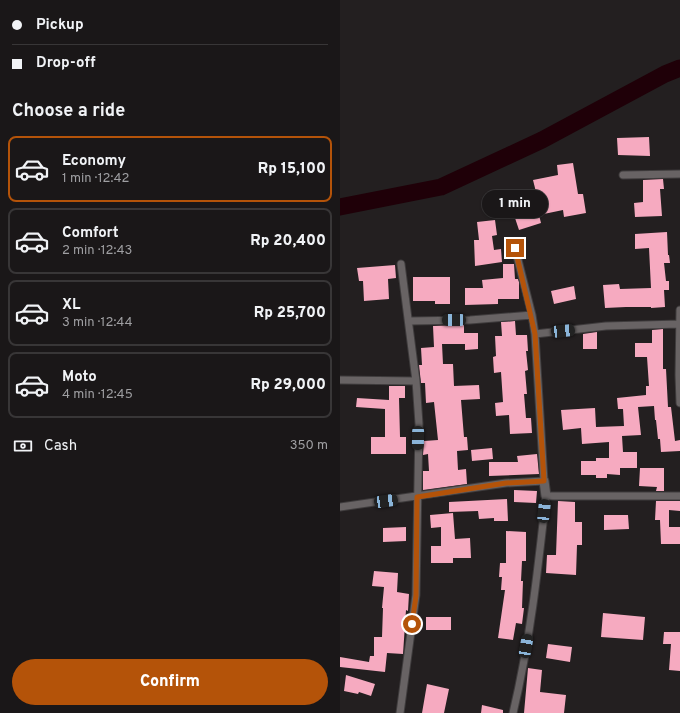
<!DOCTYPE html>
<html lang="en">
<head>
<meta charset="utf-8">
<style>
  :root { --surface:#1a1718; --page:#272425; --text:#f1f3f6; --muted:#9f9fa2; --line:#383637; --accent:#b45309 }
  body { margin:0; font-family:Overpass,sans-serif; background:var(--page); color:var(--text); height:100vh; display:flex; flex-direction:column; font-size:15px; white-space:nowrap }
  * { box-sizing:border-box; margin:0 }
  p { font-size:13px; color:var(--muted) }
  .icon { flex:none; width:22px; height:22px; fill:none; stroke:currentColor; stroke-width:2; stroke-linecap:round; stroke-linejoin:round }
  .map { position:relative; flex:1; overflow:hidden }
  .panel { display:flex; flex-direction:column; background:var(--surface); width:340px }
  .panel>* { flex:none }
  .guide { display:grid; align-content:center; height:88px; padding:0 12px; background:var(--surface) }
  .end { position:absolute; width:18px; height:18px; margin:-9px; border:5px solid #b45309; background:#fff; box-shadow:0 0 0 2px #fff }
  .from { border-radius:50% }
  .bubble { position:absolute; height:28px; border-radius:14px; background:var(--surface); box-shadow:0 1px 3px #0004,0 0 0 1px var(--line); font-size:13px; font-weight:800; line-height:28px; text-align:center }
  .car { position:absolute; width:12px; height:24px; margin:-12px -6px; border-radius:5px; box-shadow:0 0 3px 1px #0007; background:linear-gradient(#222 24%,#8ab4d8 0 40%,#222 0 76%,#8ab4d8 0 86%,#222 0) }
  .guide b { display:flex; align-items:center; gap:14px; height:38px; font-size:15px }
  .guide b+b { border-top:1px solid var(--line) }
  .guide i { width:10px; height:10px; background:var(--text) }
  ul { padding:0; list-style:none }
  li { display:flex; align-items:center; gap:12px; height:66px; margin:0 8px 6px; padding:0 4px; border:2px solid var(--line); border-radius:8px }
  li div { flex:1 }
  li b { display:block; font-size:15px }
  li em { font-style:normal; font-weight:800 }
  li.on { border-color:var(--accent) }
  li>.icon { width:36px; height:36px; stroke-width:1.5 }
  h2 { padding:0 12px; font-size:18px; line-height:48px }
  .pay { display:flex; align-items:center; gap:10px; height:44px; padding:0 12px; font-size:15px }
  .pay p { margin-inline-start:auto }
  .button { display:flex; gap:8px; margin-top:auto; padding:8px 12px }
  .button a { flex:1; height:46px; border-radius:24px; background:var(--accent); color:#fff; font-size:16px; font-weight:800; line-height:46px; text-align:center }
  main { display:flex; flex:1; min-height:0 }
  .map>svg:first-child { display:block }
  .lines { fill:none; stroke-linecap:round; stroke-linejoin:round }
  .river { stroke:#1f0008; stroke-width:17 }
  .building { fill:#f6aac0 }
  .minor-casing { stroke:#3f3c3d; stroke-width:9 }
  .tertiary-casing { stroke:#3f3c3d; stroke-width:11 }
  .minor { stroke:#686364; stroke-width:7 }
  .tertiary { stroke:#686364; stroke-width:9 }
  .route { stroke:#b45309; stroke-width:5 }
</style>
</head>
<body>
<main>
<section class="panel">
<div class="guide">
<b><i class="from"></i>Pickup</b>
<b><i></i>Drop-off</b>
</div>
<h2>Choose a ride</h2>
<ul>
<li class="on"><svg class="icon" aria-label="car" viewBox="0 0 24 24"><path d="M5 17H2v-5l4-1 3-4h7l3 4 3 1v5h-3M9 17h6M6 11h13"/><circle cx="7" cy="17" r="2"/><circle cx="17" cy="17" r="2"/></svg><div><b>Economy</b><p>1 min · 12:42</p></div><em>Rp 15,100</em></li>
<li><svg class="icon" aria-label="car" viewBox="0 0 24 24"><path d="M5 17H2v-5l4-1 3-4h7l3 4 3 1v5h-3M9 17h6M6 11h13"/><circle cx="7" cy="17" r="2"/><circle cx="17" cy="17" r="2"/></svg><div><b>Comfort</b><p>2 min · 12:43</p></div><em>Rp 20,400</em></li>
<li><svg class="icon" aria-label="car" viewBox="0 0 24 24"><path d="M5 17H2v-5l4-1 3-4h7l3 4 3 1v5h-3M9 17h6M6 11h13"/><circle cx="7" cy="17" r="2"/><circle cx="17" cy="17" r="2"/></svg><div><b>XL</b><p>3 min · 12:44</p></div><em>Rp 25,700</em></li>
<li><svg class="icon" aria-label="car" viewBox="0 0 24 24"><path d="M5 17H2v-5l4-1 3-4h7l3 4 3 1v5h-3M9 17h6M6 11h13"/><circle cx="7" cy="17" r="2"/><circle cx="17" cy="17" r="2"/></svg><div><b>Moto</b><p>4 min · 12:45</p></div><em>Rp 29,000</em></li>
</ul>
<div class="pay"><svg class="icon" aria-label="cash" viewBox="0 0 24 24"><path d="M3 7h18v10H3z"/><circle cx="12" cy="12" r="2"/></svg>Cash<p>350 m</p></div>
<div class="button"><a>Confirm</a></div>
</section>
<div class="map">
<svg width="340" height="713" viewBox="0 0 340 713">
  <rect width="100%" height="100%" fill="#231f20"/>
  <g class="lines">
    <path class="river" d="M0,207L101,187L202,140L325,74L340,68"/>
  </g>
  <path class="building" d="M309,137L310,156L278,155L277,138Z
    M233,163L238,194H243L246,213L224,217L223,210L199,215L201,223L179,230L175,218L181,215L176,197L196,192L193,180L218,175L217,165Z
    M323,179L324,189H320L322,216L295,217L294,203L303,202V180Z
    M155,220L157,235L152,236L154,250L161,249L162,262L135,266L134,240H139L137,222Z
    M327,232L328,255H329L330,263H324L326,281H329V290H324L325,307L311,308V307H286L265,308L263,285L279,284L280,289L311,288L309,248L295,249V234Z
    M163,264H174L175,279H178L179,282V299H158V304L125,305V288H143L142,280L163,278Z
    M55,265L56,278L48,279L49,299L24,301L23,281H19L17,268Z
    M73,277H110V304H95V301H73Z
    M234,286L236,299L214,304L211,291Z
    M175,321L176,335H187L188,351H186L188,370L185,371L187,394H184L186,418H191L192,433L170,434L169,415L156,416L155,403L163,402L161,372L154,373L153,357L156,356L155,336H162L161,322Z
    M124,325V333H138V349L125,350V344H102L103,364H113L114,386L139,385L140,399L121,400L124,437H127L128,450L117,451L118,470L126,469L127,484L83,490V471H89L88,454L83,455L84,441L98,440L94,402L86,403L85,383H81L79,365H82L81,348L94,347L93,326Z
    M323,329V369H326L328,407H331L335,441L340,440V451L321,452L320,439H318L316,420H315L314,406L298,407L301,435L282,436L283,452H297V468H280V475L267,474V478H256V475H241V461H256V458H269V442L242,444L241,428L223,430L221,410L255,408L256,427L284,426L283,409H278L277,398L306,395V386H309L307,357H295V343H312V330Z
    M257,332V349H243V334Z
    M49,386H65V398H59L60,437H66V454H31V437H45V409L16,407L17,398L49,400Z
    M152,448L153,459L132,461L131,450Z
    M197,454L199,474L149,476V462H178L177,456Z
    M300,468H324V491H316L317,487L299,486Z
    M174,490L197,491L196,503L174,502Z
    M167,499L168,521H154V518L139,519L138,511L109,512V502Z
    M218,501L235,502V522H242V545H237L236,575L206,573L207,555H216Z
    M316,501H340V511L329,510V527H340V544H321L320,520H315Z
    M113,513L115,539L130,538L131,558H113V563H91V546H101V527L91,528L90,515Z
    M264,515H288L289,529L264,530Z
    M66,527V541L43,542V528Z
    M166,531L186,532V561H182L181,581H183L182,608H184L182,624L176,623L173,640L158,638L165,590H161L162,577H159L160,563H166Z
    M34,571L58,573L57,592L69,594L68,611L66,610L63,654L47,653L45,672L0,667V657L29,662L30,656H34V637H42L43,608H42L44,587L32,586Z
    M263,613L305,617L303,640L261,637Z
    M86,617H111V630H86Z
    M324,632H340V671L329,670L331,644H323Z
    M208,644L232,647L230,662L206,658Z
    M188,668L202,670L200,692L226,695L224,713H184Z
    M6,675L35,684L31,696L19,692L18,694L4,691Z
    M87,684L109,689L104,713H82Z
    M142,705L163,710V713H141Z"/>
  <g class="lines">
    <g class="minor-casing">
      <path id="minor" d="M283,175L340,174
        M340,310L339,375L340,403
        M69,321L130,320L192,315
        M195,334L266,326L340,324
        M0,380L76,381
        M0,507L166,483L204,481L195,334L192,315L175,248
        M60,713L76,595L79,424L76,381L61,264
        M173,713C190,642 198,569 206,496H340"/>
    </g>
    <g class="tertiary-casing">
      <path id="tertiary" d="M204,481L206,496"/>
    </g>
    <use href="#minor" class="minor"/>
    <use href="#tertiary" class="tertiary"/>
  </g>
  <g class="lines">
    <path class="route" d="M72,624L76,596L77,497L166,483L204,481L195,334L175,248"/>
  </g>
</svg>
<i class="end from" style="left:72px;top:624px"></i>
<i class="end" style="left:175px;top:248px"></i>
<div class="bubble" style="left:142px;top:190px;width:66px">1 min</div>
<i class="car" style="left:114px;top:320px;rotate:270deg"></i>
<i class="car" style="left:223px;top:331px;rotate:84deg"></i>
<i class="car" style="left:78px;top:438px;rotate:181deg"></i>
<i class="car" style="left:46px;top:501px;rotate:82deg"></i>
<i class="car" style="left:204px;top:511px;rotate:6deg"></i>
<i class="car" style="left:186px;top:646px;rotate:10deg"></i>
</div>
</main>
</body>
</html>
